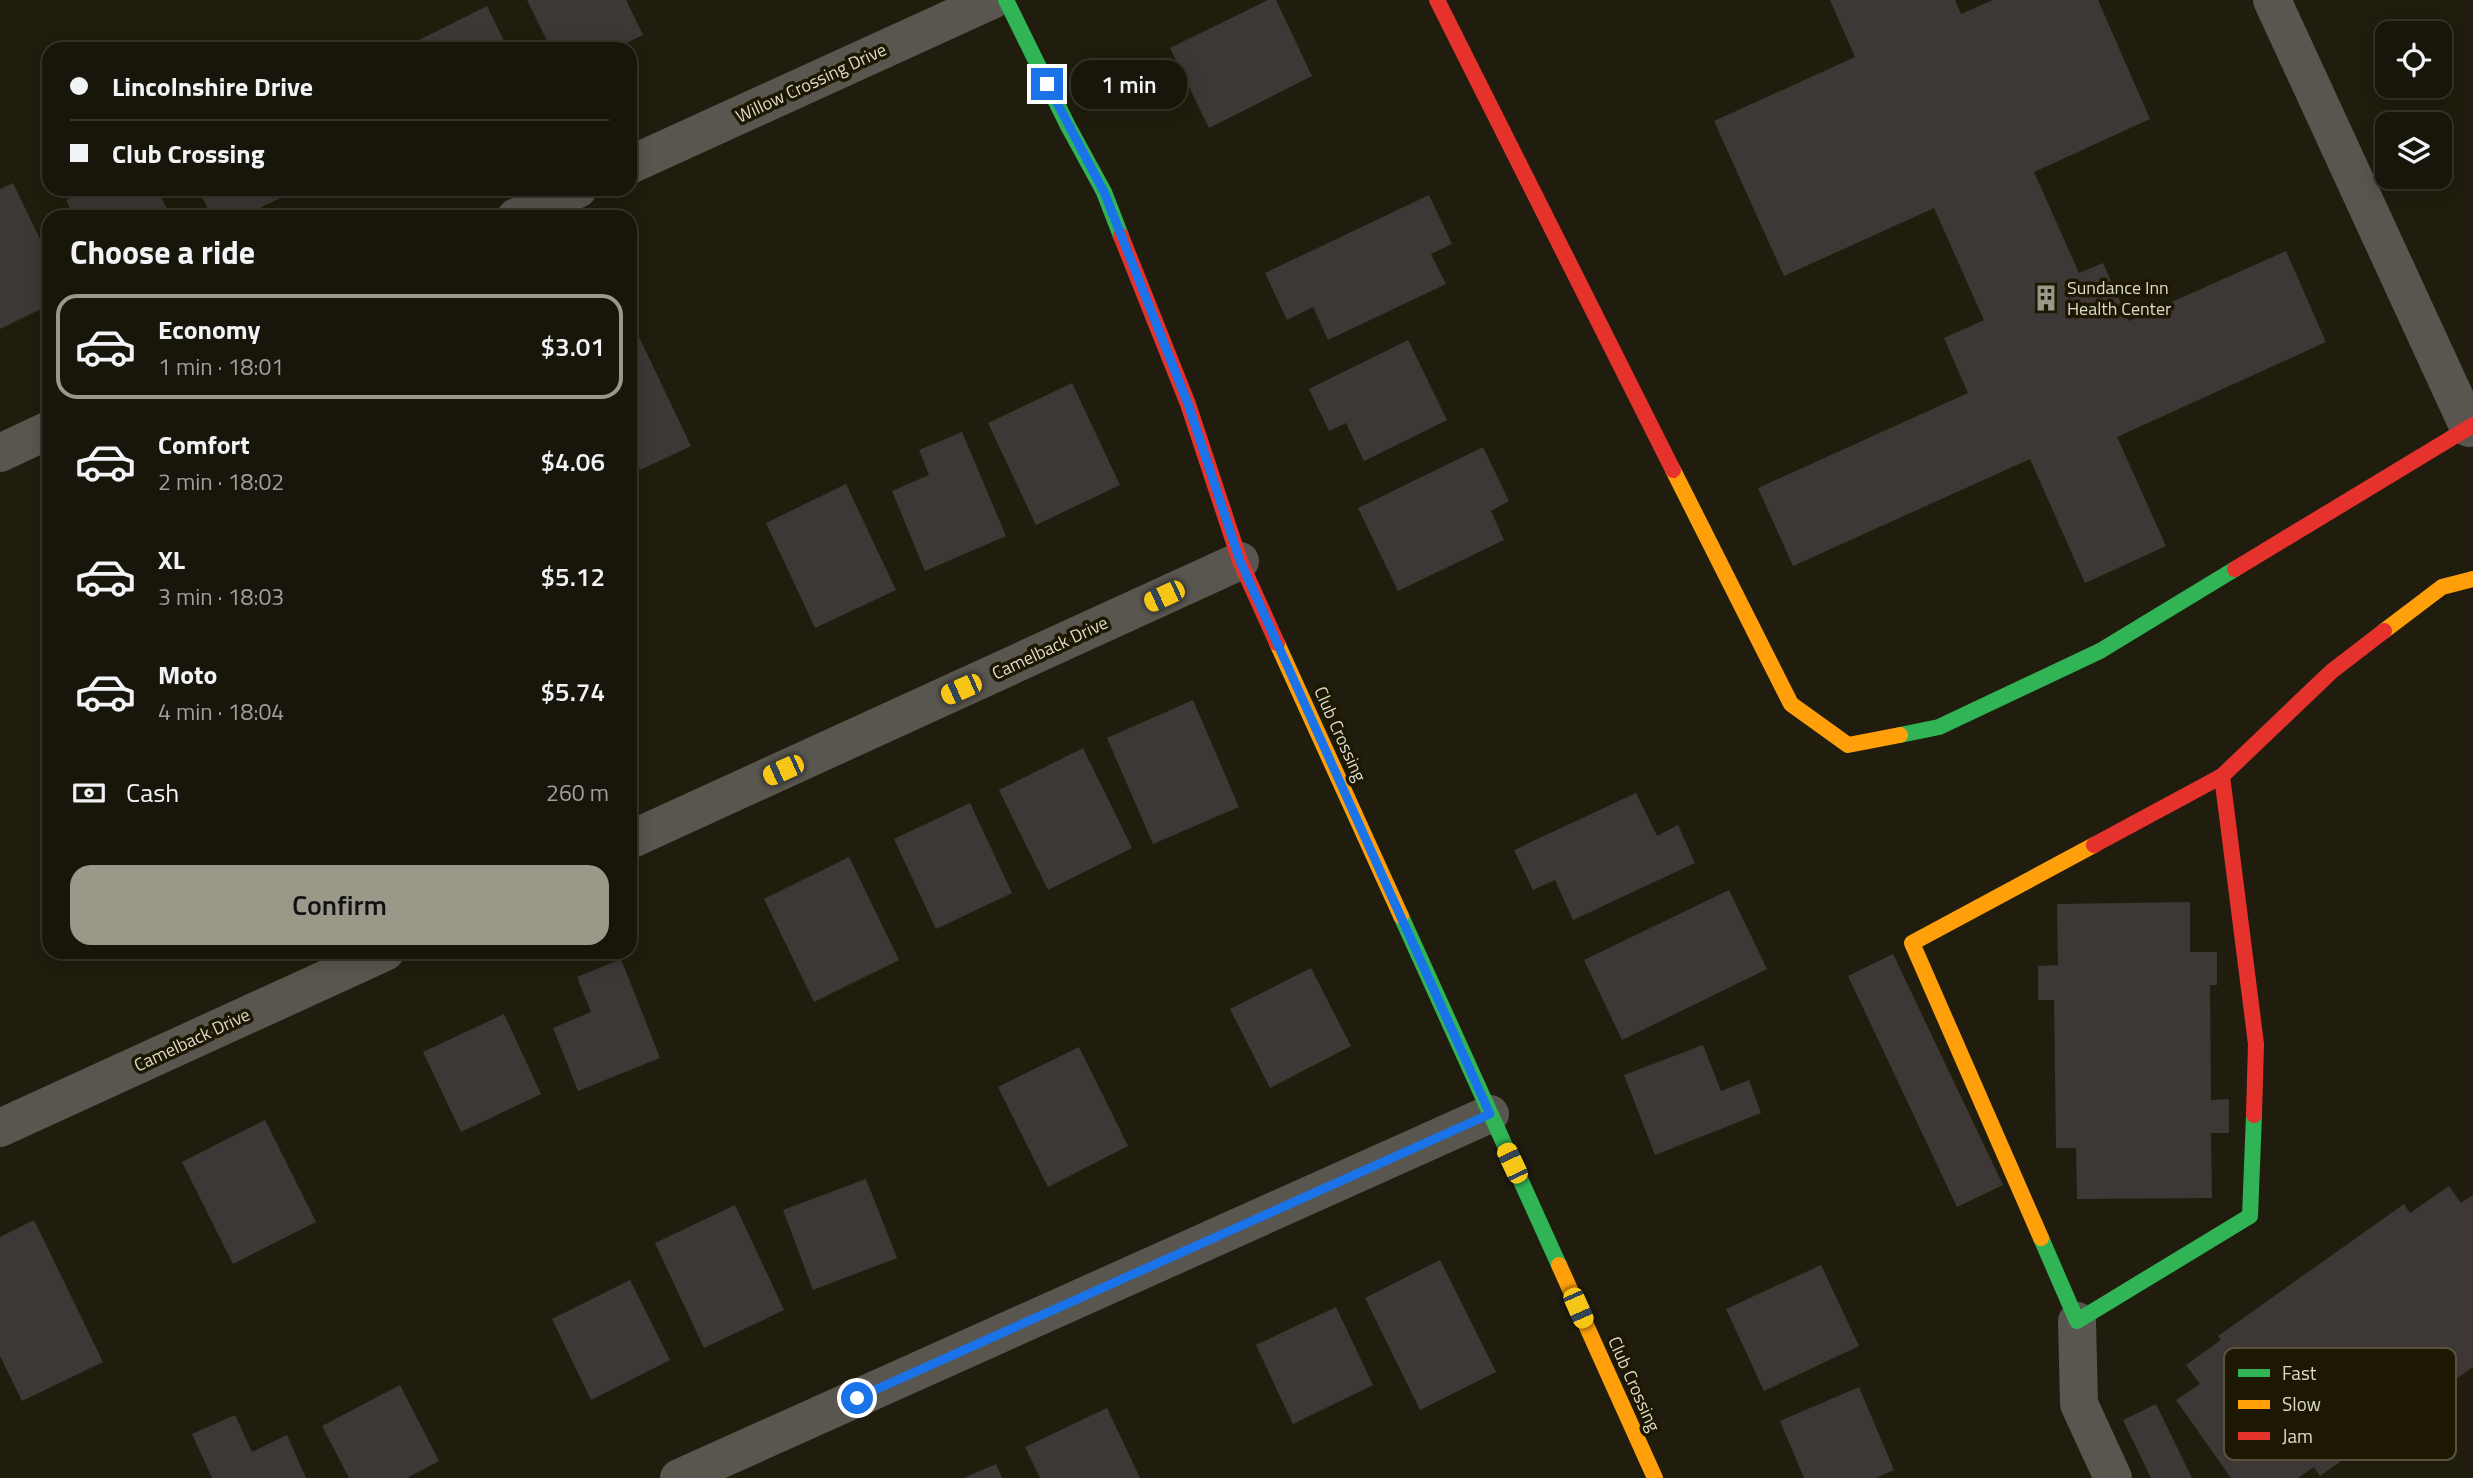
<!DOCTYPE html>
<html lang="en">
<head>
<meta charset="utf-8">
<style>
  :root { --surface:#18160a; --page:#211f13; --text:#f1f3f6; --muted:#9f9f9c; --line:#36352b; --accent:#9a9888 }
  body { margin:0; font-family:"Titillium Web",sans-serif; background:var(--page); color:var(--text); height:100vh; display:flex; flex-direction:column; font-size:26px; white-space:nowrap }
  * { box-sizing:border-box; margin:0 }
  p { font-size:23px; color:var(--muted) }
  .icon { flex:none; width:38px; height:38px; fill:none; stroke:currentColor; stroke-width:2; stroke-linecap:round; stroke-linejoin:round }
  .map { position:relative; flex:1; overflow:hidden }
  .panel { position:absolute; left:42px; top:210px; width:595px; height:749px; display:flex; flex-direction:column; background:var(--surface); border-radius:21px; box-shadow:0 4px 18px #0003,0 0 0 2px var(--line) }
  .panel>* { flex:none }
  .top-card { position:absolute; left:42px; top:42px; width:595px; height:154px; border-radius:21px; box-shadow:0 4px 18px #0003,0 0 0 2px var(--line); display:grid; align-content:center; height:154px; padding:0 28px; background:var(--surface) }
  .buttons { position:absolute; left:2375px; top:21px; display:grid; gap:14px }
  .buttons a { display:grid; place-items:center; width:77px; height:77px; border-radius:14px; background:var(--surface); box-shadow:0 4px 18px #0003,0 0 0 2px var(--line); font-size:35px }
  .end { position:absolute; width:32px; height:32px; margin:-16px; border:9px solid #1a73e8; background:#fff; box-shadow:0 0 0 4px #fff }
  .from { border-radius:50% }
  .bubble { position:absolute; height:49px; border-radius:21px; background:var(--surface); box-shadow:0 4px 18px #0003,0 0 0 2px var(--line); font-size:23px; font-weight:600; line-height:49px; text-align:center }
  .car { position:absolute; width:21px; height:42px; margin:-21px -10px; border-radius:9px; box-shadow:0 0 5px 2px #0007; background:linear-gradient(#f5c518 24%,#345 0 40%,#f5c518 0 76%,#345 0 86%,#f5c518 0) }
  .top-card b { display:flex; align-items:center; gap:24px; height:66px; font-size:26px }
  .top-card b+b { border-top:2px solid var(--line) }
  .top-card i { width:18px; height:18px; background:var(--text) }
  ul { padding:0; list-style:none }
  li { display:flex; align-items:center; gap:21px; height:105px; margin:0 14px 10px; padding:0 14px; border:4px solid transparent; border-radius:21px }
  li div { flex:1 }
  li b { display:block; font-size:26px }
  li em { font-style:normal; font-weight:600 }
  li.current { border-color:var(--accent) }
  li>.icon { width:63px; height:63px; stroke-width:1.5 }
  h2 { padding:0 28px; font-size:32px; line-height:84px }
  .pay { display:flex; align-items:center; gap:18px; height:77px; padding:0 28px; font-size:26px }
  .pay p { margin-inline-start:auto }
  .cta { display:flex; gap:14px; margin-top:auto; padding:14px 28px }
  .cta a { flex:1; height:80px; border-radius:21px; background:var(--accent); color:#111; font-size:28px; font-weight:600; line-height:80px; text-align:center }
  .map>svg:first-child { display:block }
  .building { fill:#3d3835 }
  .lines { fill:none; stroke-linecap:round; stroke-linejoin:round }
  .street { stroke:#59554f; stroke-width:38 }
  .fast { stroke:#30b455; stroke-width:16 }
  .slow { stroke:#ff9f0a; stroke-width:16 }
  .jam { stroke:#e5322d; stroke-width:16 }
  .route { stroke:#1a73e8; stroke-width:9 }
  .labels { text-anchor:middle; stroke-width:7; stroke-linejoin:round; paint-order:stroke }
  .street-label { font-size:18px; fill:#dcdaca; stroke:#1d1801 }
  .poi-label { font-size:18px; fill:#dcdaca; stroke:#1d1801; text-anchor:start }
  .key { fill:#1d1801; stroke:#56523d; stroke-width:2 }
  .key-label { font-size:19px; fill:#dcdaca }
</style>
</head>
<body>
<div class="map">
<svg width="2473" height="1478" viewBox="0 0 2473 1478">
  <rect width="100%" height="100%" fill="#201d0e"/>
  <path class="building" d="M527,0H626L643,35L614,49H551Z
    M1268,0H1276L1312,76L1209,128L1170,48Z
    M1830,0H1955L1961,14L1993,0H2098L2150,119L2034,172L2079,273L2103,263L2129,321L2286,251L2326,342L2117,437L2166,546L2085,583L2030,459L1793,566L1758,488L1968,393L1944,338L1984,320L1934,208L1784,276L1714,121L1855,57Z
    M487,6L508,49H411L409,45Z
    M13,183L49,258V305L0,329V189Z
    M88,189H157L171,217H74L66,200Z
    M198,189H294L295,191L241,217H212Z
    M1429,195L1452,244L1431,254L1446,284L1328,340L1313,307L1287,320L1265,273Z
    M630,318L691,446L640,470L630,449Z
    M1408,340L1447,420L1364,461L1346,423L1329,431L1309,389Z
    M1072,383L1120,485L1036,525L988,423Z
    M962,432L1006,536L925,571L892,491L929,475L919,450Z
    M1483,447L1509,501L1491,511L1504,540L1398,591L1358,508Z
    M846,484L896,590L815,628L766,523Z
    M1193,700L1239,807L1153,844L1107,738Z
    M1083,748L1132,848L1048,890L999,790Z
    M1636,793L1657,836L1678,825L1695,863L1573,920L1555,880L1533,890L1514,850Z
    M970,803L1012,893L936,929L894,839Z
    M849,857L899,960L814,1002L764,899Z
    M1729,890L1767,969L1622,1040L1584,960Z
    M2190,902V952H2217V985H2210L2211,1100L2229,1099V1133H2211L2212,1198L2077,1199L2076,1148H2056L2054,1000H2038V966L2058,965L2057,904Z
    M1893,954L2003,1185L1957,1207L1848,976Z
    M621,959L660,1058L578,1091L553,1028L591,1012L577,977Z
    M1311,968L1351,1046L1270,1088L1230,1009Z
    M504,1014L541,1094L461,1132L423,1052Z
    M1703,1045L1721,1091L1749,1080L1761,1113L1655,1155L1624,1075Z
    M1079,1047L1128,1146L1048,1187L998,1087Z
    M265,1120L316,1222L233,1264L182,1162Z
    M866,1179L897,1258L813,1290L783,1210Z
    M2449,1186L2461,1203L2473,1195V1367L2320,1476L2314,1467L2298,1478H2231L2176,1400L2200,1384L2186,1365L2221,1340L2218,1336L2404,1204L2410,1213Z
    M735,1205L784,1310L704,1348L655,1243Z
    M34,1220L103,1362L22,1401L0,1356V1237Z
    M1440,1260L1496,1372L1420,1410L1365,1298Z
    M1821,1265L1859,1346L1764,1391L1726,1309Z
    M630,1280L670,1360L591,1400L552,1319Z
    M1336,1307L1373,1385L1293,1424L1256,1345Z
    M400,1385L439,1461L407,1478H349L322,1426Z
    M1859,1387L1894,1470L1876,1478H1804L1780,1421Z
    M2156,1404L2192,1478H2151L2123,1420Z
    M1107,1408L1140,1478H1040L1025,1447Z
    M235,1415L252,1452L287,1435L306,1478H212L192,1434Z
    M996,1464L1002,1478H964Z"/>
  <g class="lines">
    <path class="street" d="M2272,0L2469,428
      M630,165L992,0
      M516,217L578,189
      M0,453L49,430
      M630,840L1240,561
      M0,1128L385,952
      M2077,1321L2079,1404L2113,1478
      M679,1478L1490,1114"/>
    <path class="fast" d="M1006,0L1068,126L1104,192L1121,236
      M1900,735L1939,727L2100,651L2235,569
      M1401,916L1559,1265
      M2041,1238L2077,1321L2250,1216L2254,1115"/>
    <path class="slow" d="M1673,470L1791,704L1848,745L1900,735
      M2384,631L2442,587L2473,579
      M1277,643L1401,916
      M2041,1238L1912,943L2094,845
      M1559,1265L1655,1478"/>
    <path class="jam" d="M1437,0L1673,470
      M1121,236L1188,404L1240,561L1277,643
      M2235,569L2473,425
      M2222,776L2256,1044L2254,1115
      M2094,845L2222,776L2332,671L2384,631"/>
  </g>
  <g class="lines">
    <path class="route" d="M857,1398L1490,1114L1240,561L1188,404L1104,192L1047,84"/>
  </g>
  <defs>
    <g id="building-bare" transform="scale(2.1)"><path d="M-4-6H4V6H1V3H-1V6H-4ZM-2.5-4.3h1.7v1.8h-1.7ZM.8-4.3h1.7v1.8H.8ZM-2.5-1h1.7V.8h-1.7ZM.8-1h1.7V.8H.8Z" fill="#9a9888" stroke="#1d1801" stroke-width="2.5" paint-order="stroke"/></g>
  </defs>
  <g fill-rule="evenodd">
    <use href="#building-bare" x="2046" y="298"/>
  </g>
  <g class="labels">
    <g class="street-label">
      <text transform="translate(811 83) rotate(-25)" y="6">Willow Crossing Drive</text>
      <text transform="translate(1050 648) rotate(-25)" y="6">Camelback Drive</text>
      <text transform="translate(1340 734) rotate(66)" y="6">Club Crossing</text>
      <text transform="translate(192 1040) rotate(-25)" y="6">Camelback Drive</text>
      <text transform="translate(1634 1384) rotate(66)" y="6">Club Crossing</text>
    </g>
    <g class="poi-label">
      <text x="2067" y="294">Sundance Inn<tspan x="2067" dy="21">Health Center</tspan></text>
    </g>
  </g>
  <rect x="2224" y="1348" width="232" height="112" rx="10" class="key"/>
  <rect x="2238" y="1369" width="32" height="8" fill="#30b455"/>
  <rect x="2238" y="1400" width="32" height="9" fill="#ff9f0a"/>
  <rect x="2238" y="1432" width="32" height="8" fill="#e5322d"/>
  <g class="key-label">
    <text x="2282" y="1380">Fast</text>
    <text x="2282" y="1411">Slow</text>
    <text x="2282" y="1443">Jam</text>
  </g>
</svg>
<div class="buttons">
<a><svg class="icon" aria-label="locate" viewBox="0 0 24 24"><circle cx="12" cy="12" r="6"/><path d="M12 2v4M12 18v4M2 12h4M18 12h4"/></svg></a>
<a><svg class="icon" aria-label="layers" viewBox="0 0 24 24"><path d="M12 4l9 5-9 5-9-5zM3 14l9 5 9-5"/></svg></a>
</div>
<i class="end from" style="left:857px;top:1398px"></i>
<i class="end" style="left:1047px;top:84px"></i>
<div class="bubble" style="left:1071px;top:60px;width:116px">1 min</div>
<i class="car" style="left:1164px;top:596px;rotate:245deg"></i>
<i class="car" style="left:961px;top:689px;rotate:246deg"></i>
<i class="car" style="left:783px;top:770px;rotate:246deg"></i>
<i class="car" style="left:1512px;top:1163px;rotate:335deg"></i>
<i class="car" style="left:1578px;top:1308px;rotate:156deg"></i>
<div class="top-card">
<b><i class="from"></i>Lincolnshire Drive</b>
<b><i></i>Club Crossing</b>
</div>
<section class="panel">
<h2>Choose a ride</h2>
<ul>
<li class="current"><svg class="icon" aria-label="car" viewBox="0 0 24 24"><path d="M5 17H2v-5l4-1 3-4h7l3 4 3 1v5h-3M9 17h6M6 11h13"/><circle cx="7" cy="17" r="2"/><circle cx="17" cy="17" r="2"/></svg><div><b>Economy</b><p>1 min · 18:01</p></div><em>$3.01</em></li>
<li><svg class="icon" aria-label="car" viewBox="0 0 24 24"><path d="M5 17H2v-5l4-1 3-4h7l3 4 3 1v5h-3M9 17h6M6 11h13"/><circle cx="7" cy="17" r="2"/><circle cx="17" cy="17" r="2"/></svg><div><b>Comfort</b><p>2 min · 18:02</p></div><em>$4.06</em></li>
<li><svg class="icon" aria-label="car" viewBox="0 0 24 24"><path d="M5 17H2v-5l4-1 3-4h7l3 4 3 1v5h-3M9 17h6M6 11h13"/><circle cx="7" cy="17" r="2"/><circle cx="17" cy="17" r="2"/></svg><div><b>XL</b><p>3 min · 18:03</p></div><em>$5.12</em></li>
<li><svg class="icon" aria-label="car" viewBox="0 0 24 24"><path d="M5 17H2v-5l4-1 3-4h7l3 4 3 1v5h-3M9 17h6M6 11h13"/><circle cx="7" cy="17" r="2"/><circle cx="17" cy="17" r="2"/></svg><div><b>Moto</b><p>4 min · 18:04</p></div><em>$5.74</em></li>
</ul>
<div class="pay"><svg class="icon" aria-label="cash" viewBox="0 0 24 24"><path d="M3 7h18v10H3z"/><circle cx="12" cy="12" r="2"/></svg>Cash<p>260 m</p></div>
<div class="cta"><a>Confirm</a></div>
</section>
</div>
</body>
</html>
